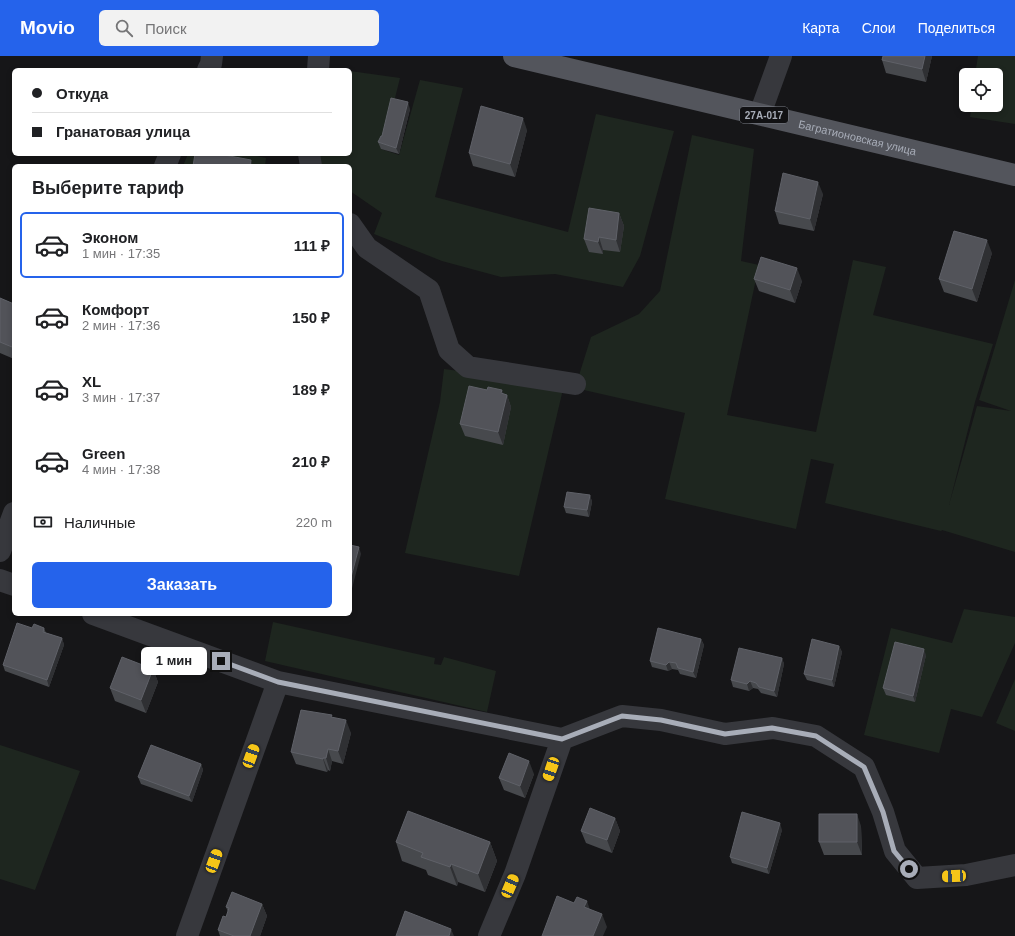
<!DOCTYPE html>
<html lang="ru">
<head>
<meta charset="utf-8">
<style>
  :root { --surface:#fff; --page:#f2f2f2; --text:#202124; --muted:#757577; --line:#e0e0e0; --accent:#2563eb }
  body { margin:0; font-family:Helvetica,sans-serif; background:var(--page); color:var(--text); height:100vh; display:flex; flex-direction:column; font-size:15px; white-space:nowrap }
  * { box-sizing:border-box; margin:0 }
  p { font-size:13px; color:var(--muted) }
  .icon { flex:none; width:22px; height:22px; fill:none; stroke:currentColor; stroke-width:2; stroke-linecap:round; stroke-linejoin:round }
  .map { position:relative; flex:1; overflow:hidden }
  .drawer { position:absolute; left:12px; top:108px; width:340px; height:452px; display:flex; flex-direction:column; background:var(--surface); border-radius:6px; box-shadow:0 2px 6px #0003 }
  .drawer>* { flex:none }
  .banner { position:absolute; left:12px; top:12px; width:340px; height:88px; border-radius:6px; box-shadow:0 2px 6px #0003; display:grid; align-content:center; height:88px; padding:0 20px; background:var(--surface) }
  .fabs { position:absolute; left:959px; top:12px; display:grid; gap:8px }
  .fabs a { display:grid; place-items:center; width:44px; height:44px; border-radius:6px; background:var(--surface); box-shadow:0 2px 6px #0003; font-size:20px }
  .end { position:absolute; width:18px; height:18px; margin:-9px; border:5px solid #a8adb8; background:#111; box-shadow:0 0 0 2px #111 }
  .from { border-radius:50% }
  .bubble { position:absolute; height:28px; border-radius:6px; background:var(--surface); box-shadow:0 2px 6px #0003; font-size:13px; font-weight:700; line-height:28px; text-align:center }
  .car { position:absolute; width:12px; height:24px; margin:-12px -6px; border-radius:5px; box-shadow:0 0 3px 1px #0007; background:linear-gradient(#f5c518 24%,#345 0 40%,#f5c518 0 76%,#345 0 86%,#f5c518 0) }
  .banner b { display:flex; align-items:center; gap:14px; height:38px; font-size:15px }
  .banner b+b { border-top:1px solid var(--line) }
  .banner i { width:10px; height:10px; background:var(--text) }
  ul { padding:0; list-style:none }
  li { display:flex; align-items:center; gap:12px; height:66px; margin:0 8px 6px; padding:0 12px; border:2px solid transparent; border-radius:6px }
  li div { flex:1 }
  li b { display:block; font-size:15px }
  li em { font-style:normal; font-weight:700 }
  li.active { border-color:var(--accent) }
  li>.icon { width:36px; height:36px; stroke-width:1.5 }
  h2 { padding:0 20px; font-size:18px; line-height:48px }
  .pay { display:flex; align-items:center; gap:10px; height:44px; padding:0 20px; font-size:15px }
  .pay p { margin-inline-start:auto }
  .button { display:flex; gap:8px; margin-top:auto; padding:8px 20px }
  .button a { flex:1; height:46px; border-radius:6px; background:var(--accent); color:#fff; font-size:16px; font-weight:700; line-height:46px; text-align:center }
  header { display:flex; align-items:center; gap:24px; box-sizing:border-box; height:56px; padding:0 20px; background:var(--accent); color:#fff }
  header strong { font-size:19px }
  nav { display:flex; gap:22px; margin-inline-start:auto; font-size:14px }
  .search { width:280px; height:36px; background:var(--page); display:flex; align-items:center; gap:10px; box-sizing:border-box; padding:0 14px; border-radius:6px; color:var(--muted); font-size:15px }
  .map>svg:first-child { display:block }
  .green { fill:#1e261f }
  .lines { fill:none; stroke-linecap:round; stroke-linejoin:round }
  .minor { stroke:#37383d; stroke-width:22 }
  .major { stroke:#53555c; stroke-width:22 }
  .wall { fill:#47494d }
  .shaded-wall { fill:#2f3033 }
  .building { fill:#525359; stroke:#5f6168 }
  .route { stroke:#a8adb8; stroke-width:5 }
  .labels { text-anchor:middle; stroke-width:3.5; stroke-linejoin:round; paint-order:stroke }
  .shield { fill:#111113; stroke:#7b7e86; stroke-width:1 }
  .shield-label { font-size:10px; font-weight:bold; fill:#a8adb8 }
  .street-label { font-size:11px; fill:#a8adb8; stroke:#111113 }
</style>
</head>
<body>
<header>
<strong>Movio</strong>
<div class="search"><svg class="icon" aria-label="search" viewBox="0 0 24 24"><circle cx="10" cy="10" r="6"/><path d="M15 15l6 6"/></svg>Поиск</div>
<nav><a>Карта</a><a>Слои</a><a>Поделиться</a></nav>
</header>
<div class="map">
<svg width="1015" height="880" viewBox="0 0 1015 880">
  <rect width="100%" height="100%" fill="#161618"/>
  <path class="green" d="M978,0H1015V68L970,61L972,49H996V19H975Z
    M350,15L400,22L384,86H383L381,93L399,99L420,24L463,32L435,141L568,176L596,58L674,75L640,200L623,231L555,218L501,221L442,205L374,178L382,157L350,135V110H314L316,98H350Z
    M692,79L754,93L741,205L759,209L727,359L816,376L853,204L886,211L873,259L993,288L975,346L949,449L977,350L1011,355L979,344L1015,224V496L942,474L941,475L825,447L834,408L811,403L796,473L665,443L685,357L575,332L591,281L639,258L660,235Z
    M188,98H246L266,102L265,110H183Z
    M444,313L564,329L519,520L405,497L440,346Z
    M964,553L1015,561V587L982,661L951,653L939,697L864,679L891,572L952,587Z
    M273,566L435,602L434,608L441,609L444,601L496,615L487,656L265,605Z
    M1015,623V675L996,667Z
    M0,689L80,715L35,834L0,823Z"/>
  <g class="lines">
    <path class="minor" d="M208,14L211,8L212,0
      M318,14L319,0
      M760,58L781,0
      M309,98L311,110
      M165,110L170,98
      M350,168L367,192L429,234L449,294L468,311L575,328
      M0,495L14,457
      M0,524L14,529
      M93,558L278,626L562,683L515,818L489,880
      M562,683L622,660L661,664L725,678L773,672L816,680L864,711L883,756L895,795L917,822L966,819L1015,809
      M187,880L278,626"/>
    <path class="major" id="s1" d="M514,0L1015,119"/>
  </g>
  <path class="wall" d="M932,0L926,26L886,17L882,4Z
    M410,53L399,98L381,93L378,86L382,80Z
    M527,74L515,121L473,110L469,97Z
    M823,138L814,175L779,168L775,155Z
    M619,157L624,170L620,196L603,194V198L589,196L584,183Z
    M992,197L977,246L944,236L939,223Z
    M754,223L802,225L795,247L759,235Z
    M0,242L14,248V303L0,297Z
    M504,338L507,339L511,351L503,389L465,380L460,368Z
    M590,439L592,446L589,461L566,457L564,451Z
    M32,572H44L46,577L62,582L64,589L49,631L5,615L3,609Z
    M701,583L704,589L696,622L680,618L678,614L672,613L668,615L652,611L650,605Z
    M839,590L842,596L834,631L807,624L804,618Z
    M926,599L915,646L886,639L883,632Z
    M782,602L784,608L777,641L761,637L758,633L753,632L749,635L733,631L731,624Z
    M153,613L158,626L146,657L115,645L110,632Z
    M332,661L351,677L343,708L332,705L330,715L328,714L327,716L296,708L291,696Z
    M201,708L203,714L192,746L141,728L138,721Z
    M534,718L525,742L504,734L499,722Z
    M615,762L620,775L612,797L586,787L581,775Z
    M861,770L862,799H824L819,786Z
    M782,774L769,818L732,807L730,801Z
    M396,786H490L497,805L485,836L458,826L457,830L428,819L426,814L402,805Z
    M262,848L267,860L260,880H220L218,874L226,861L228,856L226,851Z"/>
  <path class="shaded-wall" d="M925,0H932L926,26L922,13Z
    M408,46L410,53L399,98L396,92Z
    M523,62L527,74L515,121L510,108Z
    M251,104L253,110H250Z
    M818,126L823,138L814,175L810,163Z
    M619,157L624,170L620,196L616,184Z
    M599,181L603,194V198L598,186Z
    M987,184L992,197L977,246L972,233Z
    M797,212L802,225L795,247L790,234Z
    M502,334L506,343L507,339L511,351L503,389L498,376Z
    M590,439L592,446L589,461L587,454Z
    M359,491L361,498L350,540V525Z
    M62,582L64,589L49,631L47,624Z
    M701,583L704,589L696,622L693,616Z
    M839,590L842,596L834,631L832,624Z
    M924,593L926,599L915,646L913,640Z
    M782,602L784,608L777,641L774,635Z
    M669,606L672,613L668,615L666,609Z
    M153,613L158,626L146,657L141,644Z
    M750,625L753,632L749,635L747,628Z
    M346,664L351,677L343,708L338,695Z
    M328,693L332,705L330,715L326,702Z
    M323,702L328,714L327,716L323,703Z
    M529,705L534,718L525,742L520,730Z
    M201,708L203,714L192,746L189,740Z
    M857,758L861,770L862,799L857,786Z
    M615,762L620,775L612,797L607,784Z
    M780,767L782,774L769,818L767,812Z
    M490,786L497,805L485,836L478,818Z
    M451,808L458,826L457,830L450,811Z
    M587,845L591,857L584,851Z
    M262,848L267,860L260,880H250Z
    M602,858L607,871L603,880H593Z
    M451,873L454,880H449Z"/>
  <path class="building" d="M883,0H925L922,13L882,4Z
    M391,42L408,46L396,92L378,86L381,80H382Z
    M481,50L523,62L510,108L469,97Z
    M195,98H219L251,104L250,110H193Z
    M783,117L818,126L810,163L775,155Z
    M589,152L619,157L616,184L599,181L598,186L584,183Z
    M954,175L987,184L972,233L939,223Z
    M761,201L797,212L790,234L754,223Z
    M0,242L14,248V288L12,291L0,286Z
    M469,330L487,334L488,331L502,334L501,337L507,339L498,376L460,368Z
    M567,436L590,439L587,454L564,451Z
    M350,489L359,491L350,525Z
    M17,567L32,572L34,568L44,572L43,576L62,582L47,624L3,609Z
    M658,572L701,583L693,616L678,612L676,607L669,606L666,609L650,605Z
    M812,583L839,590L832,624L804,618Z
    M895,586L924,593L913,640L883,632Z
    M739,592L782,602L774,635L759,631L756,627L750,625L747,628L731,624Z
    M122,601L153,613L141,644L110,632Z
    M301,654L332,659L331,661L346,664L338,695L328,693L326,702H323V703L291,696Z
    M151,689L201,708L189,740L138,721Z
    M509,697L529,705L520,730L499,722Z
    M590,752L615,762L607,784L581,775Z
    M408,755L490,786L478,818L451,808L450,811L421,801L423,797L396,786Z
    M742,756L780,767L767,812L730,801Z
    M819,758H857V786H819Z
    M232,836L262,848L250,880H234L218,874L223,860L226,861L229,852L226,851Z
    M557,840L574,847L577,841L587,845L584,851L602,858L593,880H542Z
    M405,855L451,873L449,880H396Z"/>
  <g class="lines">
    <path class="route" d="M221,605L278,626L562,683L622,660L661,664L725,678L772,672L816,680L864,711L883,756L894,795L909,813"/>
  </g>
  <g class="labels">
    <rect class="shield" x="740" y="51" width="48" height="16" rx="3"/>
    <g class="shield-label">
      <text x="764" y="63">27А-017</text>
    </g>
    <g class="street-label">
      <text dy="4" stroke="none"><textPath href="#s1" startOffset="353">Багратионовская улица</textPath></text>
    </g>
  </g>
</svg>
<div class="fabs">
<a><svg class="icon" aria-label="locate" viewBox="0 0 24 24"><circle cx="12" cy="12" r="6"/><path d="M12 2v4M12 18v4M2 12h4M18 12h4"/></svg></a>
</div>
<i class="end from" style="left:909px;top:813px"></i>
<i class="end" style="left:221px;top:605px"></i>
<div class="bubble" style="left:141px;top:591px;width:66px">1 мин</div>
<i class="car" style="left:251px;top:700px;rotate:20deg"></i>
<i class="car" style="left:551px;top:713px;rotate:199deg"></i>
<i class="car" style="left:214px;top:805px;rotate:20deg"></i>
<i class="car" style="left:954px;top:820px;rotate:267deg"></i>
<i class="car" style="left:510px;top:830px;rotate:23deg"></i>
<div class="banner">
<b><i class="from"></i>Откуда</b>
<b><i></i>Гранатовая улица</b>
</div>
<section class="drawer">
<h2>Выберите тариф</h2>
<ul>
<li class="active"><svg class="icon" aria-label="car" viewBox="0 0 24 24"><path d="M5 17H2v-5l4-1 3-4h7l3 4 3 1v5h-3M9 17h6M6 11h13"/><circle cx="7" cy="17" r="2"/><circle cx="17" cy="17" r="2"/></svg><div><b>Эконом</b><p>1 мин · 17:35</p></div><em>111 ₽</em></li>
<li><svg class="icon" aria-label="car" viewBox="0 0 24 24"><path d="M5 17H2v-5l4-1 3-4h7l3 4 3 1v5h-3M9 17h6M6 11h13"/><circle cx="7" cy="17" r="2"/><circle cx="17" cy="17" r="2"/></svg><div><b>Комфорт</b><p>2 мин · 17:36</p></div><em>150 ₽</em></li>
<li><svg class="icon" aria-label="car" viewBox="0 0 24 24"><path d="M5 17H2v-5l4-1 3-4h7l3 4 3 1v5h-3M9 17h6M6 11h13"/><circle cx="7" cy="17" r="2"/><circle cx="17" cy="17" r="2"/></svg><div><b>XL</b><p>3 мин · 17:37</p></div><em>189 ₽</em></li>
<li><svg class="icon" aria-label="car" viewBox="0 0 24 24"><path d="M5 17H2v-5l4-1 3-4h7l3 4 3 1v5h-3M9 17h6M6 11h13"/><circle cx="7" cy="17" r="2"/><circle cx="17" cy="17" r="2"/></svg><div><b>Green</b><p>4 мин · 17:38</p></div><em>210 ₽</em></li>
</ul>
<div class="pay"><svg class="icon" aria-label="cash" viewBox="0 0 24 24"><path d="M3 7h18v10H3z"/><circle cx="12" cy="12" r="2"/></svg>Наличные<p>220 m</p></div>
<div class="button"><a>Заказать</a></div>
</section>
</div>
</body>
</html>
